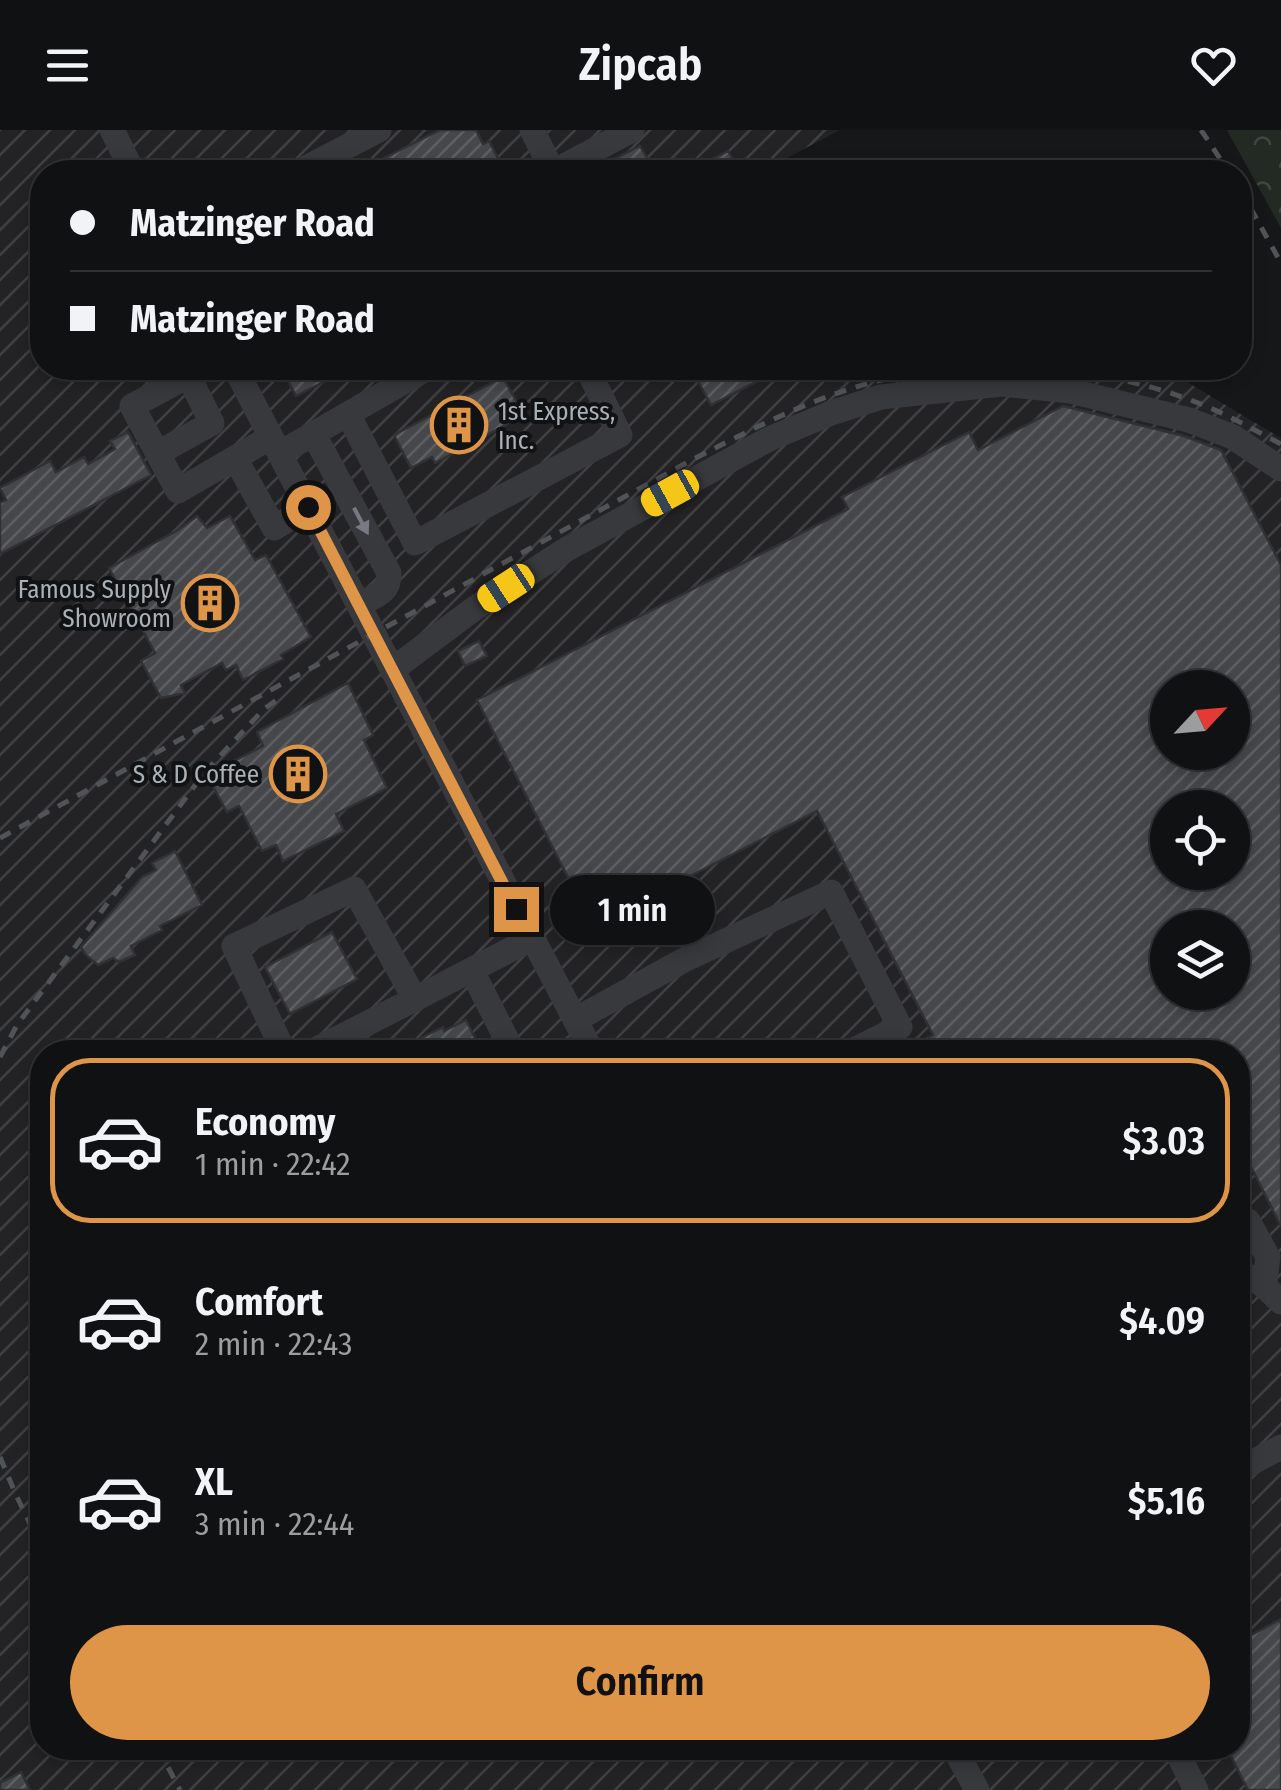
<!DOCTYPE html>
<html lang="en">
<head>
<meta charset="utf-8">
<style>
  :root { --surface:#101112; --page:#191a1b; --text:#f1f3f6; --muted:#9c9d9f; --line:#303132; --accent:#de9548 }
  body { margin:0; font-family:"Fira Sans Condensed",sans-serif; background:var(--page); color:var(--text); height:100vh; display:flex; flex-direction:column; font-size:38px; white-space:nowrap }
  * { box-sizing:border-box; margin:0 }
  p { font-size:32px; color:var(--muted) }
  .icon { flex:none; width:55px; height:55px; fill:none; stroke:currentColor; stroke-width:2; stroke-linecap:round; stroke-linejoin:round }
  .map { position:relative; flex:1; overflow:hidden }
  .sheet { position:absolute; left:30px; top:910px; width:1220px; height:720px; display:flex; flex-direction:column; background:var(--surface); border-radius:40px; box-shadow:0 5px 15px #0003,0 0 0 2px var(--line) }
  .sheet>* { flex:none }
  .guide { position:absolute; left:30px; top:30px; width:1222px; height:220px; border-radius:40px; box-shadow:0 5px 15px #0003,0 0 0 2px var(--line); display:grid; align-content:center; height:220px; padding:0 40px; background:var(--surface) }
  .needle { width:65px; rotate:64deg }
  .controls { position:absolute; left:1150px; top:540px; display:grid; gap:20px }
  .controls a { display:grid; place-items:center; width:100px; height:100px; border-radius:50%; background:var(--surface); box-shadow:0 5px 15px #0003,0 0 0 2px var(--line); font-size:50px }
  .end { position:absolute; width:45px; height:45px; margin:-22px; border:12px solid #de9548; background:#111; box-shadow:0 0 0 5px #111 }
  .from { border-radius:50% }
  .bubble { position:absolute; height:70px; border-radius:35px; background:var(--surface); box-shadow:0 5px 15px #0003,0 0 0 2px var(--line); font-size:32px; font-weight:600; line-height:70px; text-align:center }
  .car { position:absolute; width:30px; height:60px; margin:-30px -15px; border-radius:12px; box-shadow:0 0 8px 2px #0007; background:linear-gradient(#f5c518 24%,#345 0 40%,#f5c518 0 76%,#345 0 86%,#f5c518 0) }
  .guide b { display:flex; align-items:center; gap:35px; height:95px; font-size:38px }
  .guide b+b { border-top:2px solid var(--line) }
  .guide i { width:25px; height:25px; background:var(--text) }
  ul { padding:18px 0 0; list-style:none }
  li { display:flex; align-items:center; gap:30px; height:165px; margin:0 20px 15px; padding:0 20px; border:5px solid transparent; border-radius:40px }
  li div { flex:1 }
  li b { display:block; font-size:38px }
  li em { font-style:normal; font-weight:600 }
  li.active { border-color:var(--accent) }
  li>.icon { width:90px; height:90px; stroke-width:1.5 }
  .primary-button { display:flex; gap:20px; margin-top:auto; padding:20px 40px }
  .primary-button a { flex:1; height:115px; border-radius:60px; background:var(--accent); color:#111; font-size:40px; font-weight:600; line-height:115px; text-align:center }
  header { display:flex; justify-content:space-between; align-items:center; height:130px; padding:0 40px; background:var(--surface); font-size:45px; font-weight:600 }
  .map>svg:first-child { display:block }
  .industrial { fill:url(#industrial-furrows); fill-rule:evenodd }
  .forest { fill:url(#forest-crowns) }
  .building { fill:url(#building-hatch); stroke:#313134; stroke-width:2.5; fill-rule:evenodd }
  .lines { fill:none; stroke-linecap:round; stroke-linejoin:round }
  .minor { stroke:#38393d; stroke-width:25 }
  .rail { stroke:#515457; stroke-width:5; stroke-dasharray:12 10; stroke-linecap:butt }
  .oneway { fill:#777a80 }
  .route { stroke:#de9548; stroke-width:12 }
  .labels { text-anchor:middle; stroke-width:8; stroke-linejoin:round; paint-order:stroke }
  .poi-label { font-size:25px; fill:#aab0b7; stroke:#111213; text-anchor:end }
</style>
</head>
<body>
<header><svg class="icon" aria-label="menu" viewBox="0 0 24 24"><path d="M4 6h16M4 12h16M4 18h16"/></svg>Zipcab<svg class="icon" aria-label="heart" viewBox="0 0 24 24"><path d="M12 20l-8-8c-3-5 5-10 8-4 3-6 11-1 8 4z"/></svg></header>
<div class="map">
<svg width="1281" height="1660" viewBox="0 0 1281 1660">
  <defs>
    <pattern id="industrial-furrows" width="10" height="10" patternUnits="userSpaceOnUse" patternTransform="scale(2.5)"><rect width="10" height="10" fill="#232325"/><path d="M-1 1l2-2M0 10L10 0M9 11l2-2" fill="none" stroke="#404042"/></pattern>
    <pattern id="forest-crowns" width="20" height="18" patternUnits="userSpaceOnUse" patternTransform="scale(2.5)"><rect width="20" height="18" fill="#232a23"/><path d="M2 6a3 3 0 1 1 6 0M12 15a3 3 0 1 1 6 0" fill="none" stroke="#404641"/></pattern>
    <pattern id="building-hatch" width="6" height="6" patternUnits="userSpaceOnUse" patternTransform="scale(2.5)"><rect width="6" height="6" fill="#46474b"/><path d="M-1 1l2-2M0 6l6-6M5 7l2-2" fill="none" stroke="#5e5f63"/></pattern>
  </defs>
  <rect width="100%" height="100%" fill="#161718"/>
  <path class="industrial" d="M0,0H840L760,42H42V238H1138L1182,249L1281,308V1660H0ZM1168,558H1232V622H1168ZM1168,678H1232V742H1168ZM1168,798H1232V862H1168ZM42,922H1238V1618H42Z"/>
  <path class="forest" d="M1227,0H1281V98Z"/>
  <path class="building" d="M440,0H476L483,14L489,11L505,42H356Z
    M640,16L655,42H589Z
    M728,21L740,42H687Z
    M281,238H351L296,266Z
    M691,238H783L711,275Z
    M503,247L524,285L435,333L432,327L411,338L394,305Z
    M1063,276L1184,306L1221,320L1281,435V1096L1238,1011V922H899L933,905L817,681L593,796L477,570L848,379L842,367L969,302L978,320ZM1168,558H1232V622H1168ZM1168,678H1232V742H1168ZM1168,798H1232V862H1168Z
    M128,302L151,345L0,424V373L6,370L0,358L50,331L56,342L84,327L88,334L115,319L110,311Z
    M197,386L207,398L230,386L255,430L266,425L311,507L281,525L283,529L243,550L236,535L226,540L222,533L181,555L185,563L161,568L141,531L155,523L109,438L178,400Z
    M479,511L487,526L465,536L458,521Z
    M348,553L373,605L364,610L387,658L336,684L344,701L283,731L276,715L262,721L239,676L227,682L210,651L222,637L263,616L257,602Z
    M175,721L202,775L160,796L162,800L131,816L135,825L119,832L113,828L98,835L86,825L81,817L142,747L156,740L152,733Z
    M332,802L357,849L290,884L265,837Z
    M466,890L482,922H393L443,897L444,901Z
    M1281,1489V1660H1248L1227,1618H1238V1512Z
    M21,1642L30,1660H0V1653Z"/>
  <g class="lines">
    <path class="minor" d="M112,0L133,42
      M532,0L553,42
      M298,42L379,0
      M553,42L632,0
      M203,238L132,276L178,361L271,307
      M235,238L592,922
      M348,284L415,413L620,305L587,238
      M314,305L389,443C390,463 375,466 359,474
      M158,323L212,293L188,245
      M280,323L428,238
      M235,328L274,398L308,377
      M392,540L475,478L567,419L769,309L831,283L881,267L1002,254L1071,261L1189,290L1233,307L1281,339
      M472,841L513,922
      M575,890L684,830L831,762L900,897L850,922
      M284,922L234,816L354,759L415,869L531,809
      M311,922L415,869
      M1238,1096L1248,1091L1268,1127L1264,1156
      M1238,1145C1254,1143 1269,1161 1281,1172
      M1238,1340L1281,1317
      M954,1618L977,1660
      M1175,1618L1196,1660"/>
    <path class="rail" d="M1201,0L1229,42
      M1240,59L1281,133
      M1041,238C1101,243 1162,256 1217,281C1239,291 1260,303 1281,314
      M0,708L690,331C783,283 863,241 970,238
      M0,927L17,895L205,642L264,579L282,566
      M0,1327L16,1365L42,1418
      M158,1618L180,1660"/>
  </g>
  <defs><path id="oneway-solid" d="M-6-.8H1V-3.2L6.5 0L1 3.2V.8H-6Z" transform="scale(2.5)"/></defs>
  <use class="oneway" href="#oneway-solid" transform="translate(361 391) rotate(62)"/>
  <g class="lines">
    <path class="route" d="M308,377L516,779"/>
  </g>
  <defs>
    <g id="building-ring" transform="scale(2.875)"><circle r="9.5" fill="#111213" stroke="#de9548" stroke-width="1.5"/><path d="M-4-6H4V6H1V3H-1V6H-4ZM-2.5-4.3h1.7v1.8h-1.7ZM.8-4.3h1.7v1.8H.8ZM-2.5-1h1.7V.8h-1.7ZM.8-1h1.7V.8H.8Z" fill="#de9548"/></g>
  </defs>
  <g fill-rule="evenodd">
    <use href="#building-ring" x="459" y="295"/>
    <use href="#building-ring" x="210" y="473"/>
    <use href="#building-ring" x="298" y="644"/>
  </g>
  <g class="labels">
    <g class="poi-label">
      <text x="498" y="290" text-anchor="start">1st Express,<tspan x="498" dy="29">Inc.</tspan></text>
      <text x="171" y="468">Famous Supply<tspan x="171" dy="29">Showroom</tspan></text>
      <text x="259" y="653">S &amp; D Coffee</text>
    </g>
  </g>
</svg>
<div class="controls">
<a><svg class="needle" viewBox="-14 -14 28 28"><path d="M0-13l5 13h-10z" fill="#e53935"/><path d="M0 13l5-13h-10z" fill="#9c9d9f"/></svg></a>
<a><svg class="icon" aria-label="locate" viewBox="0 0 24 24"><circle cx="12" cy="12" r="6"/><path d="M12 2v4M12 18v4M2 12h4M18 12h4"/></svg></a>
<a><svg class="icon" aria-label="layers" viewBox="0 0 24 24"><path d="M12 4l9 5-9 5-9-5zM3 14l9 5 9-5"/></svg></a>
</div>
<i class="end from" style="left:308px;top:377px"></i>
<i class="end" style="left:516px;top:779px"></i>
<div class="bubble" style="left:550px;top:745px;width:165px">1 min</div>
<i class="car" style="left:670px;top:363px;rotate:241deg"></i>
<i class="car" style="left:506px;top:458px;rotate:237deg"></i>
<div class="guide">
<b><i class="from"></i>Matzinger Road</b>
<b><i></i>Matzinger Road</b>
</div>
<section class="sheet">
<ul>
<li class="active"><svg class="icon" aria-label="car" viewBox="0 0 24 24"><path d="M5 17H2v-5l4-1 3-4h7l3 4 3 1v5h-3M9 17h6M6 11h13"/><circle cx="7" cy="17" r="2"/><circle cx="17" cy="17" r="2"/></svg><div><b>Economy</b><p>1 min · 22:42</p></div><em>$3.03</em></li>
<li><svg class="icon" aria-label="car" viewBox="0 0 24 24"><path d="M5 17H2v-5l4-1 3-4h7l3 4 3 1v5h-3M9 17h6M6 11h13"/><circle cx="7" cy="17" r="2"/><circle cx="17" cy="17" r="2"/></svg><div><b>Comfort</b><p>2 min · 22:43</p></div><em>$4.09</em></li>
<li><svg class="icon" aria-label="car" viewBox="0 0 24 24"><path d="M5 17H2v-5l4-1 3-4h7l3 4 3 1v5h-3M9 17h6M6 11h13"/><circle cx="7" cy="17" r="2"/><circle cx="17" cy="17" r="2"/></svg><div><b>XL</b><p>3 min · 22:44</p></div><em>$5.16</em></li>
</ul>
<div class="primary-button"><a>Confirm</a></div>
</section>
</div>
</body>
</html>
